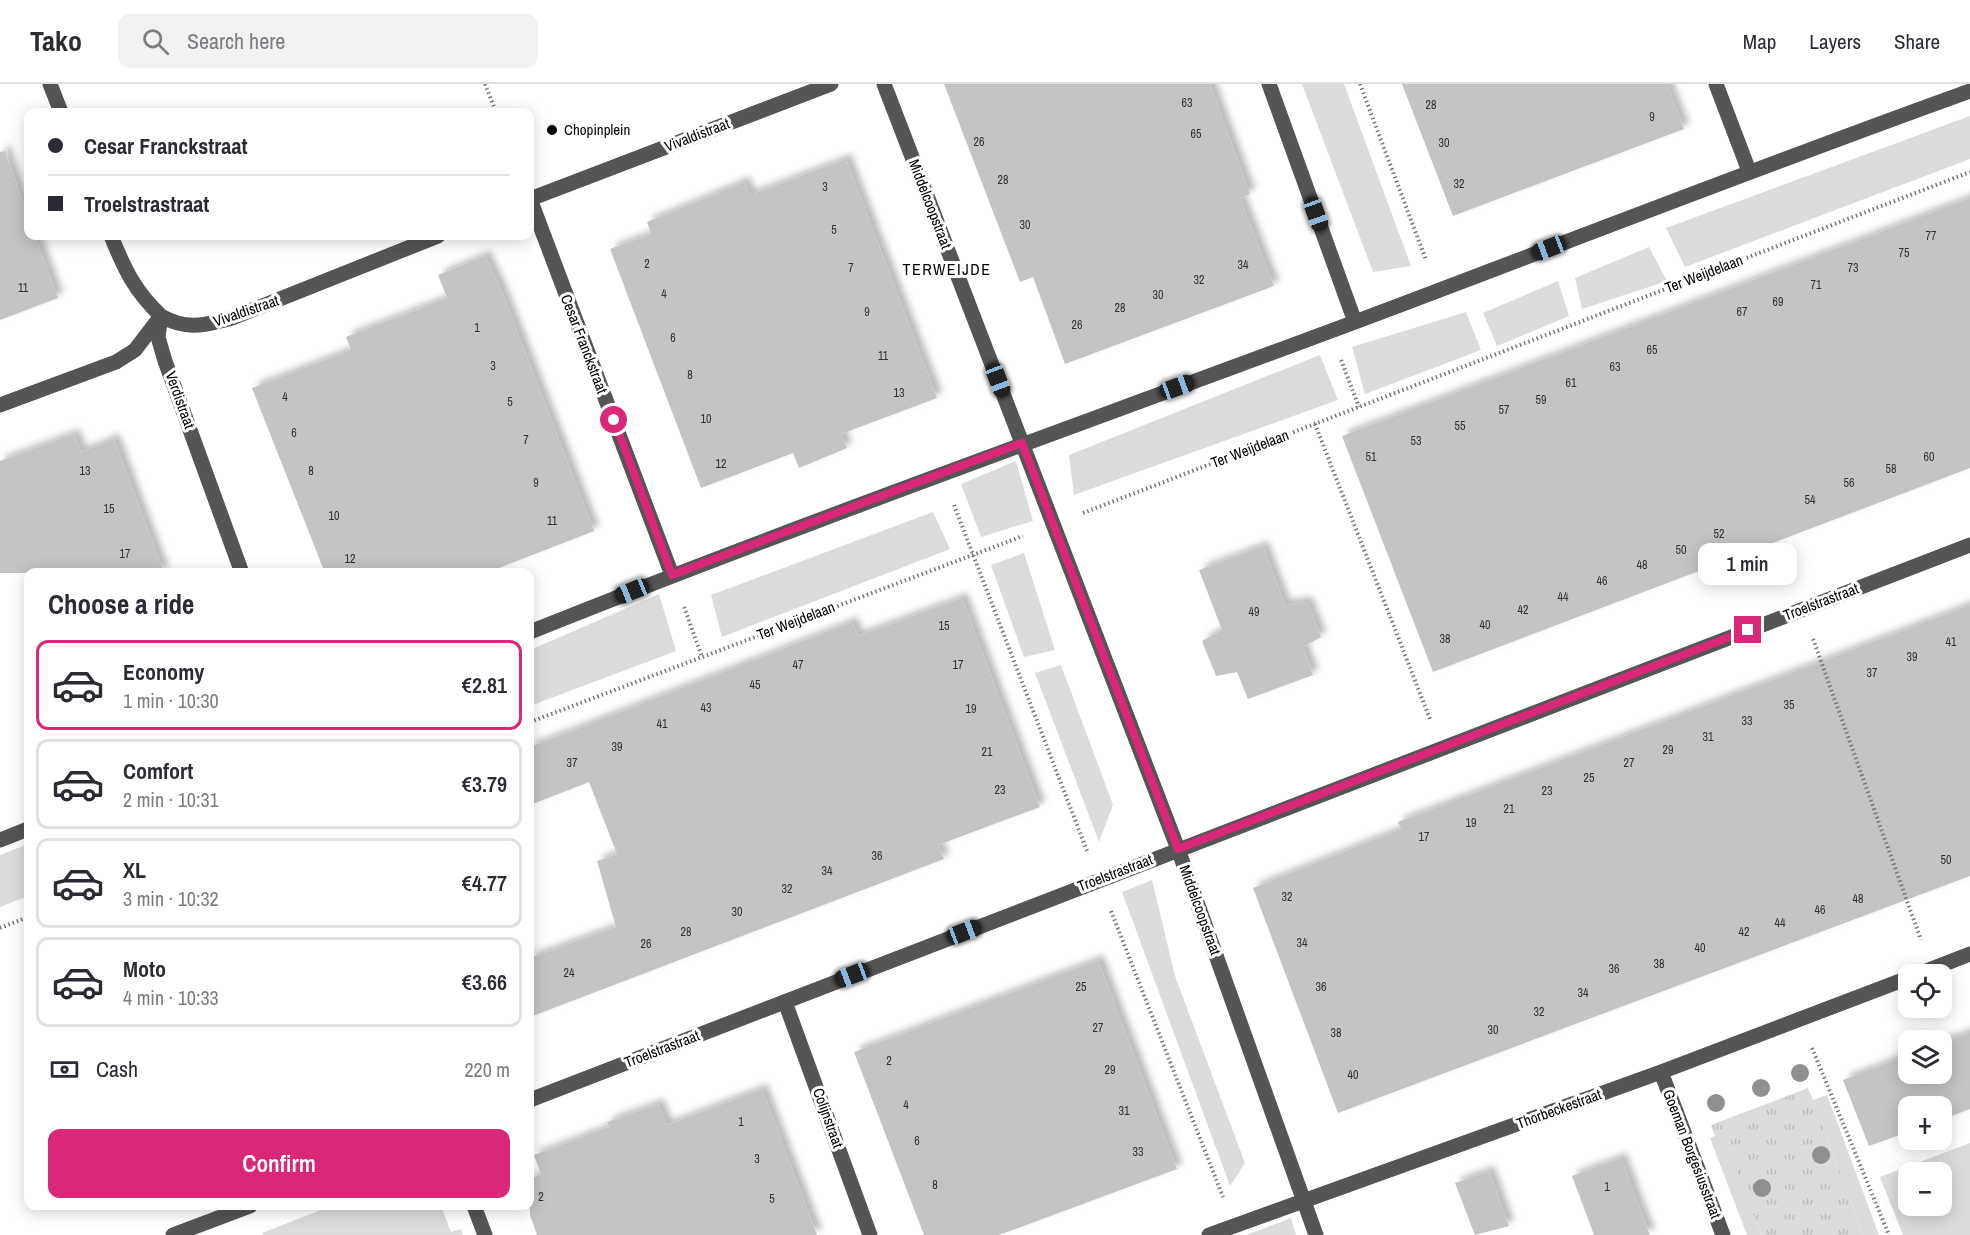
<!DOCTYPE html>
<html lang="en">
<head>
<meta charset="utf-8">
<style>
  :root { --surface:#fff; --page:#f2f2f3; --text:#2b2b33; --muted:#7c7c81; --line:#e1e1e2; --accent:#db2777 }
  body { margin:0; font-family:"Archivo Narrow",sans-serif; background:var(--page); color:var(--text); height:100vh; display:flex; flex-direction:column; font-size:22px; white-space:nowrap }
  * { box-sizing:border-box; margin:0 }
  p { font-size:20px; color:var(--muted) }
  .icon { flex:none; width:33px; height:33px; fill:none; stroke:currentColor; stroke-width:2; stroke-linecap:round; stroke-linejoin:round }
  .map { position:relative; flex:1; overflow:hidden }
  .panel { position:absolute; left:24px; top:484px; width:510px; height:642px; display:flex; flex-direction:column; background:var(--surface); border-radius:12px; box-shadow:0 3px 15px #0003 }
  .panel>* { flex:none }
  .banner { position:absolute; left:24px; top:24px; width:510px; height:132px; border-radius:12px; box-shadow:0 3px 15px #0003; display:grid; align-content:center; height:132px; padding:0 24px; background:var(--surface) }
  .fabs { position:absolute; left:1898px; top:880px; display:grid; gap:12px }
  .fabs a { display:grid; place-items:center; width:54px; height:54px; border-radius:12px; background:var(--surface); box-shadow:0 3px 15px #0003; font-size:30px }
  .end { position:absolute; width:27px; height:27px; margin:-14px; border:8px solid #db2777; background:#fff; box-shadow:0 0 0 3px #fff }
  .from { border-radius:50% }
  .bubble { position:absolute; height:42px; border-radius:12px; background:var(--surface); box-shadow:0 3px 15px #0003; font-size:20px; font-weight:600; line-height:42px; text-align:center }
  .car { position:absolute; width:18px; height:36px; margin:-18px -9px; border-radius:8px; box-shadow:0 0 4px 2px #0007; background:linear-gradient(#222 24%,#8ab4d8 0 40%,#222 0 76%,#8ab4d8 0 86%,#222 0) }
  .banner b { display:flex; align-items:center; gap:21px; height:57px; font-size:22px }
  .banner b+b { border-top:2px solid var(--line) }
  .banner i { width:15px; height:15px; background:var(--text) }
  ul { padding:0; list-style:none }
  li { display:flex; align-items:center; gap:18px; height:90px; margin:0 12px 9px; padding:0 12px; border:3px solid var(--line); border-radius:12px }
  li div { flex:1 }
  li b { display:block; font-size:22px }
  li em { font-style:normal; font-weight:600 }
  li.active { border-color:var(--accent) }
  li>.icon { width:54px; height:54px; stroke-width:1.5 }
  h2 { padding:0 24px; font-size:27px; line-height:72px }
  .pay { display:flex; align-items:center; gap:15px; height:66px; padding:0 24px; font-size:22px }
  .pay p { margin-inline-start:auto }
  .button { display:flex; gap:12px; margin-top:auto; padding:12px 24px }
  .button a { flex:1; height:69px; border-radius:12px; background:var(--accent); color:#fff; font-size:24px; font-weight:600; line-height:69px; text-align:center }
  header { display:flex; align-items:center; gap:36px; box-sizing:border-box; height:84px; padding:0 30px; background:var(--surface); border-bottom:2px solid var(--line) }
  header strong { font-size:28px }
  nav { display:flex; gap:33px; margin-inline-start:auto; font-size:21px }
  .search { width:420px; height:54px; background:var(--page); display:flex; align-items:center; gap:15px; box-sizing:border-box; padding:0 21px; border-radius:12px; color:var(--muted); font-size:22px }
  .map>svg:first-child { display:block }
  .green { fill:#dcdcdc; fill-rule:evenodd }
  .park { fill:url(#park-tufts) }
  .building { fill:#c4c4c4; filter:url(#shadow) }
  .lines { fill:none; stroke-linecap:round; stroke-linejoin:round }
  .path { stroke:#777; stroke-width:4; stroke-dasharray:1.5 3; stroke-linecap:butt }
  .minor { stroke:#555; stroke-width:15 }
  .tree { fill:#8f8f8f }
  .route { stroke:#db2777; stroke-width:8 }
  .poi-dot { fill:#000; stroke:#fff; stroke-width:2 }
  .labels { text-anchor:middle; stroke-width:6; stroke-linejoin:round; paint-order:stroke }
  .number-label { font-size:12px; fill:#313131 }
  .poi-label { font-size:15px; fill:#000; stroke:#fff; text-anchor:start }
  .street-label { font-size:15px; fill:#000; stroke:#fff }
  .neighbourhood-label { font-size:16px; letter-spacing:1.5px; fill:#000; stroke:#fff }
</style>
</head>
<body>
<header>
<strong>Tako</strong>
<div class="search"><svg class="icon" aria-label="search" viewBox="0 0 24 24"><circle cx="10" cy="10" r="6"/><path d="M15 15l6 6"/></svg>Search here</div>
<nav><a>Map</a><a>Layers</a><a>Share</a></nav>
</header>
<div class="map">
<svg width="1970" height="1151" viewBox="0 0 1970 1151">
  <defs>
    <pattern id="park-tufts" width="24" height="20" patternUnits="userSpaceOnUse" patternTransform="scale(1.5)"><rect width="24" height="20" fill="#dcdcdc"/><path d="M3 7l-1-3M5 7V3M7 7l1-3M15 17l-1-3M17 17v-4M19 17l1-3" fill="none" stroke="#bbb"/></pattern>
    <filter id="shadow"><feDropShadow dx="5.5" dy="-5.5" stdDeviation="3" flood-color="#0004"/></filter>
  </defs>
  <rect width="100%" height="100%" fill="#fff"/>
  <path class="green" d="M1302,0H1344L1411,182L1373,188Z
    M1970,32V75L1685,183L1666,144Z
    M1649,163L1667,197L1582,225L1575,194Z
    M1558,197L1569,232L1497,262L1483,229Z
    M1466,228L1481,266L1365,310L1352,263Z
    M1320,271L1338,316L1074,411L1069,371Z
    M1016,377L1033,437L981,453L961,400Z
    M933,428L950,465L722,553L711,511Z
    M1024,469L1055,566L1024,573L991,481Z
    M659,510L676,567L530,622V566Z
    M1061,581L1113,721L1099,758L1035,589Z
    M28,760V812L0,823V771Z
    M1152,796L1175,892L1245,1079L1230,1102L1122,808Z
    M1827,1011L1879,1151H1863L1813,1016Z
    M1722,1049L1761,1151H1747L1710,1054Z
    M1970,1059V1151H1903L1880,1093ZM1908,1089H1941V1122H1908Z
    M331,1122H441L451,1148L461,1145L463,1151H263L262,1149Z
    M1291,1134L1296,1151H1246Z"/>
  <path class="park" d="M1808,1004L1813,1016L1863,1151H1761L1722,1050L1715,1052L1711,1041Z"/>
  <path class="building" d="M944,0H1210L1250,110L1240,114L1274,202L1065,280L1033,193L1020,198Z
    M1402,0H1667L1684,45L1453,132Z
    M5,67L28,133V152H35L58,214L0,236V68Z
    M846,75L937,314L841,350L847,364L799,384L793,369L701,404L610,165L651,150L647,138L744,98L750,111Z
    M1970,114V384L1433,588L1342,352Z
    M485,172L502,208L594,447L486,489H325L252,304L351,266L346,253L447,214L438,191Z
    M74,350L81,368L114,355L164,489H0V377Z
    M1263,462L1285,521L1307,518L1321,553L1303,563L1313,591L1248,615L1237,588L1216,592L1202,557L1222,546L1199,486Z
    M962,514L1040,723L938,761L944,775L530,933V874L616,843L597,777L617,770L589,698L530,721V663L852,538L858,552Z
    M1970,521V792L1338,1029L1253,804L1401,745L1398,738Z
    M1098,876L1177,1085L999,1151H924L854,968Z
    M1970,948V1025L1941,1036V1023H1908V1048L1869,1062L1843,996L1908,971V990H1941V959Z
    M762,1005L817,1151H537L530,1131V1095L541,1090L534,1071L609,1043L607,1038L658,1020L667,1041Z
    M1621,1074L1638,1120L1650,1151H1594L1572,1092Z
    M1489,1087L1509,1142L1475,1151L1455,1099Z"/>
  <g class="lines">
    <path class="path" d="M485,0L496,28
      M1360,0L1426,176
      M1341,276L1359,323
      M1315,340L1430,635
      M954,421L1087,767
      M1083,429L1970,88
      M684,523L702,573
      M1813,555L1921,856
      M530,638L1023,452
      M1111,827L1223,1113
      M0,844L28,833
      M1812,964L1889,1151"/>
    <path class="minor" d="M50,0L61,28
      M884,0L1178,765L1316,1151
      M1269,0L1355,238
      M1716,0L1749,87
      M530,115L672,491
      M530,115L831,0
      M111,152C125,186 134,206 161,232L158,253L165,277L242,489
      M0,321L116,278L135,266L161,232C188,247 204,241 232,234L438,152
      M530,548C802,439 1079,341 1355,238C1560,161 1764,81 1970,7
      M0,756L28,745
      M1916,891L1970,870
      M785,918L870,1151
      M1661,988L1723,1151
      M530,1016L1970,461
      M474,1122L485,1151
      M173,1151L250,1122
      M1209,1151L1661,988L1908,894"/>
  </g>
  <g class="tree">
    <circle cx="1800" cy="989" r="9"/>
    <circle cx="1761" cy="1004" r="9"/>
    <circle cx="1716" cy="1019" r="9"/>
    <circle cx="1821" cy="1071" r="9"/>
    <circle cx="1762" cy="1104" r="9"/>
  </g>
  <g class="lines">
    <path class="route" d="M614,336L672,491L1022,359L1178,765L1748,546"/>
  </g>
  <circle class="poi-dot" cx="552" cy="46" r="6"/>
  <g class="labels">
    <g class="number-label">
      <text x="1187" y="23">63</text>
      <text x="1431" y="25">28</text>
      <text x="1652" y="37">9</text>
      <text x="1196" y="54">65</text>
      <text x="979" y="62">26</text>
      <text x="1444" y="63">30</text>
      <text x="1003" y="100">28</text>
      <text x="1459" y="104">32</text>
      <text x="825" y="107">3</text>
      <text x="1025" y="145">30</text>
      <text x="834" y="150">5</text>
      <text x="1931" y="156">77</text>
      <text x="1904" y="173">75</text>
      <text x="647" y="184">2</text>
      <text x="1243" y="185">34</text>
      <text x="851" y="188">7</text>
      <text x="1853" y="188">73</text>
      <text x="1199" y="200">32</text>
      <text x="1816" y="205">71</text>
      <text x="23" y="208">11</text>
      <text x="664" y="214">4</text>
      <text x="1158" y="215">30</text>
      <text x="1778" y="222">69</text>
      <text x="1120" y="228">28</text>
      <text x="867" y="232">9</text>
      <text x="1742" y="232">67</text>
      <text x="1077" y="245">26</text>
      <text x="477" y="248">1</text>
      <text x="673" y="258">6</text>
      <text x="1652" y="270">65</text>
      <text x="883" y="276">11</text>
      <text x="493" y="286">3</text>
      <text x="1615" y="287">63</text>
      <text x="690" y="295">8</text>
      <text x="1571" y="303">61</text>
      <text x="899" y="313">13</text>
      <text x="285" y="317">4</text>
      <text x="1541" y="320">59</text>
      <text x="510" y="322">5</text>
      <text x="1504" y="330">57</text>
      <text x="706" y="339">10</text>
      <text x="1460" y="346">55</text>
      <text x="294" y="353">6</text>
      <text x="526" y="360">7</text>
      <text x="1416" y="361">53</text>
      <text x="1371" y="377">51</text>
      <text x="1929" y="377">60</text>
      <text x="721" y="384">12</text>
      <text x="1891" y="389">58</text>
      <text x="85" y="391">13</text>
      <text x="311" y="391">8</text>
      <text x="536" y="403">9</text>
      <text x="1849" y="403">56</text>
      <text x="1810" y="420">54</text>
      <text x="109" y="429">15</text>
      <text x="334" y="436">10</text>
      <text x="552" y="441">11</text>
      <text x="1719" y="454">52</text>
      <text x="1681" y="470">50</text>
      <text x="125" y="474">17</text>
      <text x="350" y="479">12</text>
      <text x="1642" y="485">48</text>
      <text x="1602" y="501">46</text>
      <text x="1563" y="517">44</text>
      <text x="1523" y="530">42</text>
      <text x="1254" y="532">49</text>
      <text x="1485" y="545">40</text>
      <text x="944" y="546">15</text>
      <text x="1445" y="559">38</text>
      <text x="1951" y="562">41</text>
      <text x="1912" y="577">39</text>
      <text x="798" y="585">47</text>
      <text x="958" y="585">17</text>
      <text x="1872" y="593">37</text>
      <text x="755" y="605">45</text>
      <text x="1789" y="625">35</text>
      <text x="706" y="628">43</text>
      <text x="971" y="629">19</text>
      <text x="1747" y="641">33</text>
      <text x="662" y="644">41</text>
      <text x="1708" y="657">31</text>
      <text x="617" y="667">39</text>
      <text x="1668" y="670">29</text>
      <text x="987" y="672">21</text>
      <text x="572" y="683">37</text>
      <text x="1629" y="683">27</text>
      <text x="1589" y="698">25</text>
      <text x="1000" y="710">23</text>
      <text x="1547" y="711">23</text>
      <text x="1509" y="729">21</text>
      <text x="1471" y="743">19</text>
      <text x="1424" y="757">17</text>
      <text x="877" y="776">36</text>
      <text x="1946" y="780">50</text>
      <text x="827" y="791">34</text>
      <text x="787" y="809">32</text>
      <text x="1287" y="817">32</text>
      <text x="1858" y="819">48</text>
      <text x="1820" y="830">46</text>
      <text x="737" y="832">30</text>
      <text x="1780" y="843">44</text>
      <text x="686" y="852">28</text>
      <text x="1744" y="852">42</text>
      <text x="1302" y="863">34</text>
      <text x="646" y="864">26</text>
      <text x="1700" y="868">40</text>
      <text x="1659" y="884">38</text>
      <text x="1614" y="889">36</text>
      <text x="569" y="893">24</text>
      <text x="1081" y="907">25</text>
      <text x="1321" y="907">36</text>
      <text x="1583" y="913">34</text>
      <text x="1539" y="932">32</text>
      <text x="1098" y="948">27</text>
      <text x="1493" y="950">30</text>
      <text x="1336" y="953">38</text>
      <text x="889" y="981">2</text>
      <text x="1110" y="990">29</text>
      <text x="1353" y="995">40</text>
      <text x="906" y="1025">4</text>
      <text x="1124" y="1031">31</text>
      <text x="741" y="1042">1</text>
      <text x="917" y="1061">6</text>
      <text x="1138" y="1072">33</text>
      <text x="757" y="1079">3</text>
      <text x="935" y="1105">8</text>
      <text x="1607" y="1107">1</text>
      <text x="541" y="1117">2</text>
      <text x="772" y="1119">5</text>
    </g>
    <g class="poi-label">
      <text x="564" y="51">Chopinplein</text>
    </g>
    <g class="street-label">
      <text transform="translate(697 51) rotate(-21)" y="5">Vivaldistraat</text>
      <text transform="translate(930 120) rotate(69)" y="5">Middelcoopstraat</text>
      <text transform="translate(1704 190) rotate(-21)" y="5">Ter Weijdelaan</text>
      <text transform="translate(246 227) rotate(-19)" y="5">Vivaldistraat</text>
      <text transform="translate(584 260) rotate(69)" y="5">Cesar Franckstraat</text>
      <text transform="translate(180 316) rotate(70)" y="5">Verdistraat</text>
      <text transform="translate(1250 365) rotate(-21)" y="5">Ter Weijdelaan</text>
      <text transform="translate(1821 518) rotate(-21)" y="5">Troelstrastraat</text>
      <text transform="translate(796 537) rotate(-21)" y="5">Ter Weijdelaan</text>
      <text transform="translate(1115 789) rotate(-21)" y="5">Troelstrastraat</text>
      <text transform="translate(1200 826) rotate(70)" y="5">Middelcoopstraat</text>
      <text transform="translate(662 965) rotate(-21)" y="5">Troelstrastraat</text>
      <text transform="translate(1559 1025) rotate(-20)" y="5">Thorbeckestraat</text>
      <text transform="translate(828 1034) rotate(70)" y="5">Colijnstraat</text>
      <text transform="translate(1692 1070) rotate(69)" y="5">Goeman Borgesiusstraat</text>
    </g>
    <g class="neighbourhood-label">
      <text x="947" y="191">TERWEIJDE</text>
    </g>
  </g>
</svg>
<div class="fabs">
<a><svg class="icon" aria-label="locate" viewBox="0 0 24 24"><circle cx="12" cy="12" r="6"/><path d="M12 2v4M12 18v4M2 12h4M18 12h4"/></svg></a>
<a><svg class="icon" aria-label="layers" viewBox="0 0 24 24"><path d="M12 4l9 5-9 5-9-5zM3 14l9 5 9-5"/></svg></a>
<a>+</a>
<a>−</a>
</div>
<i class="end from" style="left:614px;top:336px"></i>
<i class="end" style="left:1748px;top:546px"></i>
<div class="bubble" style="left:1698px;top:459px;width:99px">1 min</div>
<i class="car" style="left:1316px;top:130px;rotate:160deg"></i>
<i class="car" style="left:1549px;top:164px;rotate:249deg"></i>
<i class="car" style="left:998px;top:296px;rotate:159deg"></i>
<i class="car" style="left:1177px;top:303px;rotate:70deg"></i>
<i class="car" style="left:632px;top:507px;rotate:248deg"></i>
<i class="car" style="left:964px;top:848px;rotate:69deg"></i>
<i class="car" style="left:852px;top:891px;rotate:249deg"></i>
<div class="banner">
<b><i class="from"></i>Cesar Franckstraat</b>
<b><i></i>Troelstrastraat</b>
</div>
<section class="panel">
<h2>Choose a ride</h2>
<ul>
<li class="active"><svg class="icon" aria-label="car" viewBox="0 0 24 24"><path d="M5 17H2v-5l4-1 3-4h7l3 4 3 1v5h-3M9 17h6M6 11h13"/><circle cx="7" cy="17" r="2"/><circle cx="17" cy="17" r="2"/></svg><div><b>Economy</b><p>1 min · 10:30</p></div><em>€2.81</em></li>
<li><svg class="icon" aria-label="car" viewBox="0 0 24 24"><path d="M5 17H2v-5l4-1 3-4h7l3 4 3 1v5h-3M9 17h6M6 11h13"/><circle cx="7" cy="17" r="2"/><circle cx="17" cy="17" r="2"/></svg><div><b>Comfort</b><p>2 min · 10:31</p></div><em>€3.79</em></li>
<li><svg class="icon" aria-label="car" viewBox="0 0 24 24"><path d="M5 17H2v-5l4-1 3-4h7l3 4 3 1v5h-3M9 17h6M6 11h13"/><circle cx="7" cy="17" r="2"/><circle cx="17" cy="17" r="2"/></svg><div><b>XL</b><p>3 min · 10:32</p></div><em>€4.77</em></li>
<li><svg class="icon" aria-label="car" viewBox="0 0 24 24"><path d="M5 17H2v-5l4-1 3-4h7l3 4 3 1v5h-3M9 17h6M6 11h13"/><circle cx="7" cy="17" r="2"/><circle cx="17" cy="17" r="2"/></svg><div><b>Moto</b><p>4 min · 10:33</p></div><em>€3.66</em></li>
</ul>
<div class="pay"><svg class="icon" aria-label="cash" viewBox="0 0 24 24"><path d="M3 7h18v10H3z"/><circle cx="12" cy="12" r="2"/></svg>Cash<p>220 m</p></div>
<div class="button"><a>Confirm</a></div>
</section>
</div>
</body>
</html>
